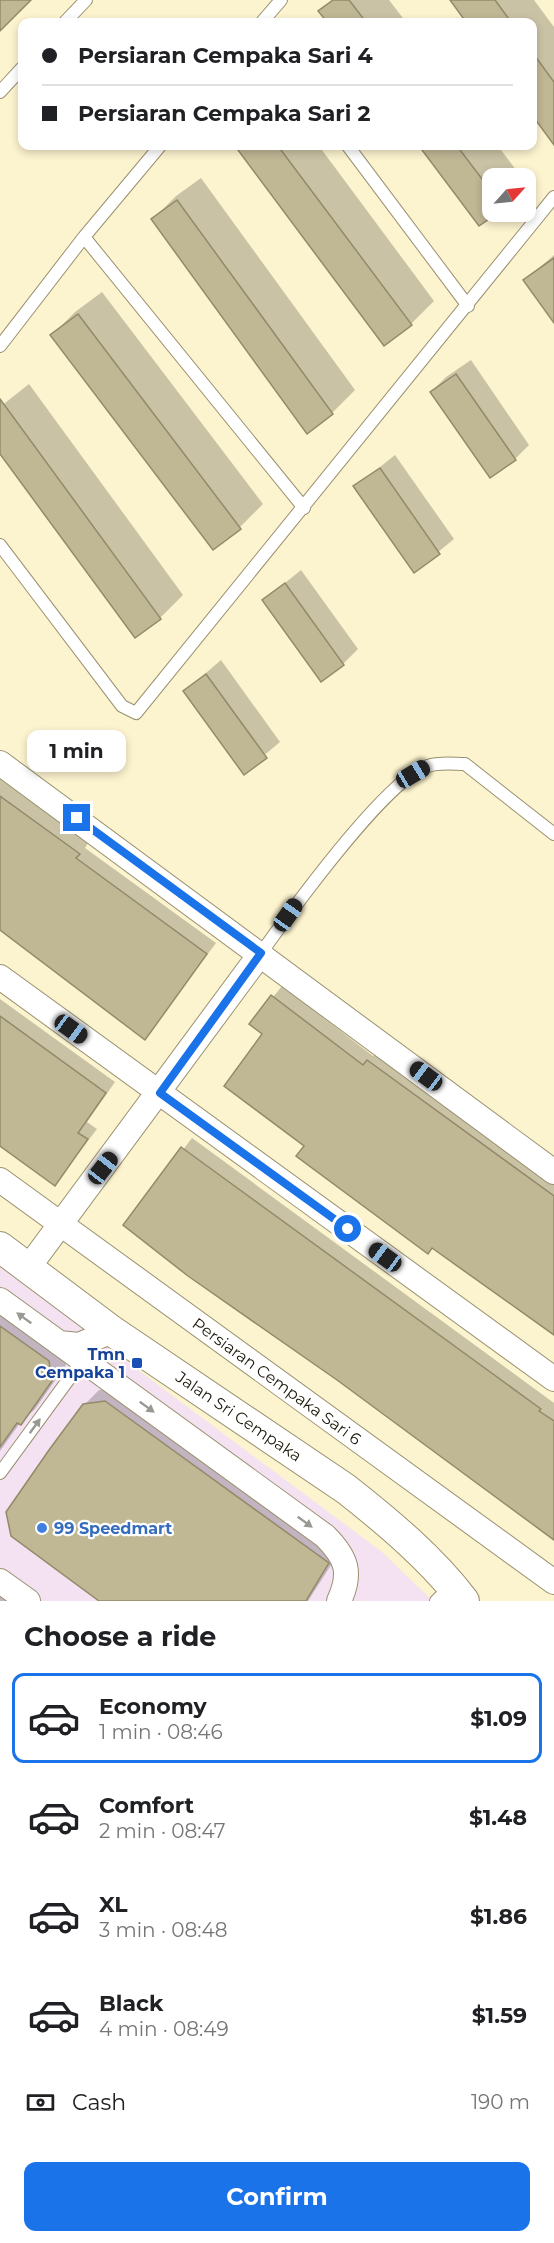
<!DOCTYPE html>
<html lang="en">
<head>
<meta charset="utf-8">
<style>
  :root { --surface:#fff; --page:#f2f2f2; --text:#202124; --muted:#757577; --line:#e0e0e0; --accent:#1a73e8 }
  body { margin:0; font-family:Montserrat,sans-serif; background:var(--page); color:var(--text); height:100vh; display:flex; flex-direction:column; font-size:22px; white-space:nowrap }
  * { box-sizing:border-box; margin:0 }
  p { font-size:20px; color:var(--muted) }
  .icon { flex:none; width:33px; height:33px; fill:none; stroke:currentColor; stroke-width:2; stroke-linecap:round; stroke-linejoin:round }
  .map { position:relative; height:1601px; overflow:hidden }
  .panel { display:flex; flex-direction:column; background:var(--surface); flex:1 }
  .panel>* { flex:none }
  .hud { position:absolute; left:18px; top:18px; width:519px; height:132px; border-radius:12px; box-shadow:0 3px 9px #0003; display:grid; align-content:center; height:132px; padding:0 24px; background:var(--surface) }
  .needle { width:39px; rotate:63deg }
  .buttons { position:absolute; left:482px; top:168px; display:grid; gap:12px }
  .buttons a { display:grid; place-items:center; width:54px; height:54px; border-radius:12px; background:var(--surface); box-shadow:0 3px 9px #0003; font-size:30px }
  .end { position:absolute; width:27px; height:27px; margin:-14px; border:8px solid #1a73e8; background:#fff; box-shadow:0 0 0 3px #fff }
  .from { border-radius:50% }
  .bubble { position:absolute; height:42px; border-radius:12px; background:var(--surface); box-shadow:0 3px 9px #0003; font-size:20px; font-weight:700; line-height:42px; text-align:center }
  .car { position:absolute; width:18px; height:36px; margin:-18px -9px; border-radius:8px; box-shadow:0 0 4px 2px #0007; background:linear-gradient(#222 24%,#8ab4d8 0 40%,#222 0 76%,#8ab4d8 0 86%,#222 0) }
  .hud b { display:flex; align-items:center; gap:21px; height:57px; font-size:22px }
  .hud b+b { border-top:2px solid var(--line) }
  .hud i { width:15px; height:15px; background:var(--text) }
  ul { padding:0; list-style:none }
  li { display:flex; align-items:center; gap:18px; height:90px; margin:0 12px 9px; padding:0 12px; border:3px solid transparent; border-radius:12px }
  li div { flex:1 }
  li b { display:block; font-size:22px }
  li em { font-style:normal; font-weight:700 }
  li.active { border-color:var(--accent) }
  li>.icon { width:54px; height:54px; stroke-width:1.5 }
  h2 { padding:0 24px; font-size:27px; line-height:72px }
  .pay { display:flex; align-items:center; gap:15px; height:66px; padding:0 24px; font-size:22px }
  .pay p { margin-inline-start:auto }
  .action { display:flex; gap:12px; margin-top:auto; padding:12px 24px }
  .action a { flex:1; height:69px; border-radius:12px; background:var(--accent); color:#fff; font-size:24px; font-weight:700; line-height:69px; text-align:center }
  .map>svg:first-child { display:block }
  .commercial { fill:#f4e2f2 }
  .shadow { fill:#0003 }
  .building { fill:#c0b795; stroke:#938a69; stroke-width:1.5 }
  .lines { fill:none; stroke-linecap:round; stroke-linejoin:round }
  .service-casing { stroke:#9a9170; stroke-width:14 }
  .minor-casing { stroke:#9a9170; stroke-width:26 }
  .tertiary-casing { stroke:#9a9170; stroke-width:32 }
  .service { stroke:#fff; stroke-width:12 }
  .minor { stroke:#fff; stroke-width:24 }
  .tertiary { stroke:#fff; stroke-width:30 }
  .oneway { fill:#999892 }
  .route { stroke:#1a73e8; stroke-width:8 }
  .transit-dot { fill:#1a4fb4; stroke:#fff; stroke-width:2 }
  .shop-dot { fill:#3f7fe0; stroke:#fff; stroke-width:2 }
  .labels { text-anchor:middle; stroke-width:4.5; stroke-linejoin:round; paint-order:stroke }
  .transit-label { font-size:16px; font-weight:bold; fill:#164399; stroke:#fff; text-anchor:end }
  .street-label { font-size:16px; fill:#1c190c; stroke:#fff }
  .shop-label { font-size:16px; font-weight:bold; fill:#366cbe; stroke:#fff; text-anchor:start }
</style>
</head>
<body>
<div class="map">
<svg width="554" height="1601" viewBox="0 0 554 1601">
  <rect width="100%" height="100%" fill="#fcf3cf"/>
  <path class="commercial" d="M0,1267L382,1552L433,1601H0Z"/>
  <path class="shadow" d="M332,0H389L406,22H329L320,11Z
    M452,0H534L554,27V131L532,113V22H468Z
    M237,146H319L434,301L411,324L384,344Z
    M421,146H498L522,178H492V212H496L480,224Z
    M201,178L355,390L332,413L153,219L176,196Z
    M554,255V321L525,280Z
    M102,292L263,504L240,527L52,335L75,312Z
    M471,360L529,445L515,459L431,392L446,377Z
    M29,384L183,595L160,618L0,451V407Z
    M395,455L454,539L415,571L355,487Z
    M301,570L358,649L343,664L264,600Z
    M221,660L280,742L244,772L185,691Z
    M0,779L88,843L85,848L216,943L145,1038L0,928Z
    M282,986L373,1056L378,1051L554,1179V1333L306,1146L264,1034L251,1024Z
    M0,999L115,1082L87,1122L97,1129L55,1184L0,1144Z
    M192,1138L554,1403V1537L125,1225Z
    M0,1301L63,1347L66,1365L35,1409L20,1423L0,1451Z
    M120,1387L342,1548L308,1601H101L84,1405L99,1390Z
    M0,1581L27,1601H0Z"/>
  <path class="building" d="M0,0H31L0,31Z
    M333,0H349L366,22H327L318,11Z
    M450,0H495L511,22H466Z
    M532,52L554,82V145L532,115Z
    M235,146H278L412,325L384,346Z
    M419,146H457L492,192V217L479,226Z
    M177,200L333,414L307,434L151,219Z
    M554,258V323L523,280Z
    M78,314L241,529L213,550L50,335Z
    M456,374L516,460L490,478L430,392Z
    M0,399L161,619L135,638L0,454Z
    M380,468L440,554L414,573L353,486Z
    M285,583L344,665L321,682L262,600Z
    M206,674L267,758L244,775L183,691Z
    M0,796L80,854L76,858L207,954L145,1040L0,930Z
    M271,995L363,1065L367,1060L554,1196V1335L432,1248L428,1254L296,1156L304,1146L224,1086L262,1034L249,1024Z
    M0,1016L106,1093L78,1133L88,1139L55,1186L0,1146Z
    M181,1147L541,1409L539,1411L554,1421V1540L337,1380L188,1276L123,1225Z
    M0,1326L49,1361L52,1381L21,1425L17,1423L0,1447Z
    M105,1401L329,1563L306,1601H99L11,1536L6,1512L49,1450L83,1404Z"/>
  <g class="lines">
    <g class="service-casing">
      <path id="service" d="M65,22L86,0
        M262,22L281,0
        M0,92L22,68
        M348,146L468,306
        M84,237L304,508
        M0,346L84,237L160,146
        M0,545L122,706L136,713L554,197
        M261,953C289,914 387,778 428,766C439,762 453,764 465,764L554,834
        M0,1473L82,1361
        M436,1601L452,1585"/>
    </g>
    <g class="minor-casing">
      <path id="minor" d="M0,763L554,1172
        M0,977L554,1379
        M0,1180L554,1582
        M28,1268L261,953
        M0,1300L325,1536C347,1558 352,1573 339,1601
        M59,1343L79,1345L112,1331
        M0,1581L28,1601"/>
    </g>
    <g class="tertiary-casing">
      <path id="tertiary" d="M0,1247L112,1331L346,1489C388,1522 432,1559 464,1601"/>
    </g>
    <use href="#service" class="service"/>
    <use href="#minor" class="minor"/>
    <use href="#tertiary" class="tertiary"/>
  </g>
  <defs><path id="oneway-solid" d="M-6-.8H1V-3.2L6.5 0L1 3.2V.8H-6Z" transform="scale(1.5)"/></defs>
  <g class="oneway">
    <use href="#oneway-solid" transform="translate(24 1318) rotate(-144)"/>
    <use href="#oneway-solid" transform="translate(147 1407) rotate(36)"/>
    <use href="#oneway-solid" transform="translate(35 1426) rotate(-54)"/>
    <use href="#oneway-solid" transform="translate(305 1522) rotate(36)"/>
  </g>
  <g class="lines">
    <path class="route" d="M77,818L261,953L160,1093L348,1229"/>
  </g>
  <rect class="transit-dot" x="131" y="1357" width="12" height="12" rx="3"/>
  <circle class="shop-dot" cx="42" cy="1528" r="6"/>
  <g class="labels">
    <g class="transit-label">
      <text x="125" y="1360">Tmn<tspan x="125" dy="18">Cempaka 1</tspan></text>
    </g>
    <g class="street-label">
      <text transform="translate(277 1381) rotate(36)" y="6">Persiaran Cempaka Sari 6</text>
      <text transform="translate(239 1416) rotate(34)" y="6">Jalan Sri Cempaka</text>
    </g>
    <g class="shop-label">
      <text x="54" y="1534">99 Speedmart</text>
    </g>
  </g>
</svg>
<div class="buttons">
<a><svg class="needle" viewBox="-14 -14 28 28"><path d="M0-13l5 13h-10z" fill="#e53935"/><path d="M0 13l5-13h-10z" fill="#757577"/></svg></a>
</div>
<i class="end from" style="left:348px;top:1229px"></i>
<i class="end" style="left:77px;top:818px"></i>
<div class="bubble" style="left:27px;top:730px;width:99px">1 min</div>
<i class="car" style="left:413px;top:774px;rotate:59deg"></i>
<i class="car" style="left:288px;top:915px;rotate:35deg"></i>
<i class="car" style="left:71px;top:1029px;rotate:126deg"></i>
<i class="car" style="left:426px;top:1076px;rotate:307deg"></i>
<i class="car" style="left:103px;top:1168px;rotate:38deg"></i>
<i class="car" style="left:385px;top:1257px;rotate:306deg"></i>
<div class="hud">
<b><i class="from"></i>Persiaran Cempaka Sari 4</b>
<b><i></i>Persiaran Cempaka Sari 2</b>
</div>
</div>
<section class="panel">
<h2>Choose a ride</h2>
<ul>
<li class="active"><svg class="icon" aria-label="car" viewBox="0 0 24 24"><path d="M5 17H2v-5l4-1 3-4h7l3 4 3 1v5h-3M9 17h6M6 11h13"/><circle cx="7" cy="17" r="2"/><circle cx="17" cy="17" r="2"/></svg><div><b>Economy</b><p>1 min · 08:46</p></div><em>$1.09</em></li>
<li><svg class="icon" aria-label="car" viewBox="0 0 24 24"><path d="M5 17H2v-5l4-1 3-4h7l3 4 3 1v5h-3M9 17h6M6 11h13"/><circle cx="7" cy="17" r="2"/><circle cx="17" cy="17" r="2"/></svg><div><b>Comfort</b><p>2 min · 08:47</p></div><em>$1.48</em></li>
<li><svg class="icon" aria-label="car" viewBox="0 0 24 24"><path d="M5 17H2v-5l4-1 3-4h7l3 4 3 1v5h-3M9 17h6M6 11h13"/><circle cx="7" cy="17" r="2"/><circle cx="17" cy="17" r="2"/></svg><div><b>XL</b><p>3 min · 08:48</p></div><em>$1.86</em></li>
<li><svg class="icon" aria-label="car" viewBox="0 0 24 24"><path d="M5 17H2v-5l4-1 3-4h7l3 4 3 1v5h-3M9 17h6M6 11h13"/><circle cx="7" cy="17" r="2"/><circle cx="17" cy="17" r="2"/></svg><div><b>Black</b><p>4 min · 08:49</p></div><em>$1.59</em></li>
</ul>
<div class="pay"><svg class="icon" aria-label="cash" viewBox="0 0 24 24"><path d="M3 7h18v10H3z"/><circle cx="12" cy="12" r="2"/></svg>Cash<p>190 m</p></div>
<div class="action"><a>Confirm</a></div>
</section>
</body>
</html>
